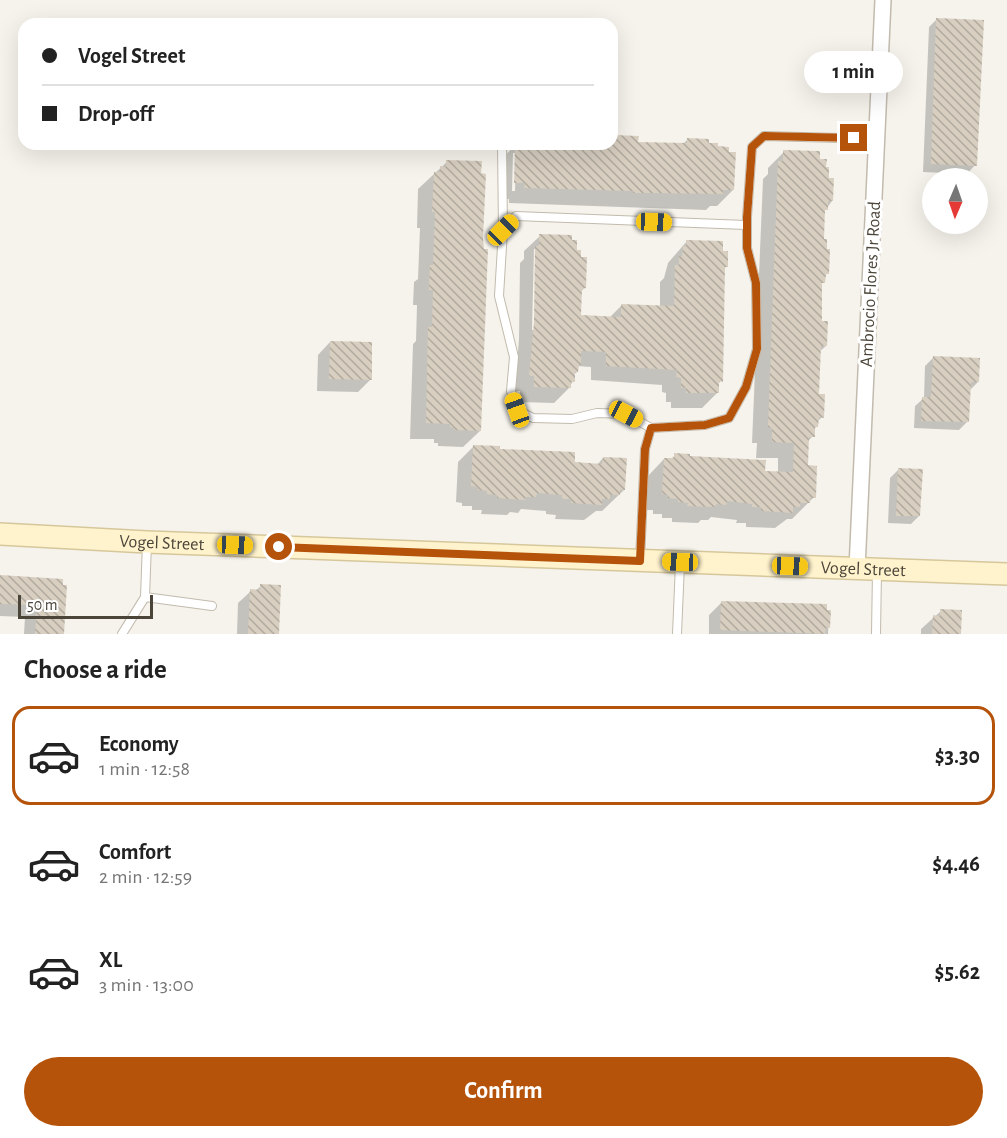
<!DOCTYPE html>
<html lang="en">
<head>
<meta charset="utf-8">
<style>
  :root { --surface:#fff; --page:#f2f2f2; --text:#222; --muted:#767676; --line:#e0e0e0; --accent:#b45309 }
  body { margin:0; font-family:"Alegreya Sans",sans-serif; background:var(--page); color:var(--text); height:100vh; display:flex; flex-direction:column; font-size:22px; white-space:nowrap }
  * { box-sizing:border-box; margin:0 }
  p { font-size:20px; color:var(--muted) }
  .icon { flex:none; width:33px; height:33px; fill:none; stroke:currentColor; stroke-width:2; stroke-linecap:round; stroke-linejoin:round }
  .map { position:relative; height:634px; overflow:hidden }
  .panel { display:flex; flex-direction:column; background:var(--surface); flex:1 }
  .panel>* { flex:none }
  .hud { position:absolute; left:18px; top:18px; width:600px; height:132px; border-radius:18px; box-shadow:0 6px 24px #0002; display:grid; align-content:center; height:132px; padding:0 24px; background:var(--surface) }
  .needle { width:39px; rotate:182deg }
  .controls { position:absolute; left:922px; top:168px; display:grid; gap:12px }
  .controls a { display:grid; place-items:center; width:66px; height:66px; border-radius:50%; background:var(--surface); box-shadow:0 6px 24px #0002; font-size:30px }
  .scale { position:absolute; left:18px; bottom:15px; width:135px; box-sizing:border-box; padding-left:6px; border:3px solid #4b4439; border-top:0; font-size:16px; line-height:21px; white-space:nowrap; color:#4b4439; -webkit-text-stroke:4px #fff; paint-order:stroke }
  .end { position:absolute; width:27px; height:27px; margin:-14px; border:8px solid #b45309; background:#fff; box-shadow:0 0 0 3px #fff }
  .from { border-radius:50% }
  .bubble { position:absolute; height:42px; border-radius:21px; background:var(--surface); box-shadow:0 6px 24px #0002; font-size:20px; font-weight:700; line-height:42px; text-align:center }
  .car { position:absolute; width:18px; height:36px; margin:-18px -9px; border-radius:8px; box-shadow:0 0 4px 2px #0007; background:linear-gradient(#f5c518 24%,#345 0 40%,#f5c518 0 76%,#345 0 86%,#f5c518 0) }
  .hud b { display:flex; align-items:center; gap:21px; height:57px; font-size:22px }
  .hud b+b { border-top:2px solid var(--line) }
  .hud i { width:15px; height:15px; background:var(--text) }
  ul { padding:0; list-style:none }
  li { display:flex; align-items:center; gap:18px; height:99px; margin:0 12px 9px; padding:0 12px; border:3px solid transparent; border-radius:18px }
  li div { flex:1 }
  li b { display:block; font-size:22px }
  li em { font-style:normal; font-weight:700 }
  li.on { border-color:var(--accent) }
  li>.icon { width:54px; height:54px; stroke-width:1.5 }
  h2 { padding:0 24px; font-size:27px; line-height:72px }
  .action { display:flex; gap:12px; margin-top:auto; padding:12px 24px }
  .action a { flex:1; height:69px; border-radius:36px; background:var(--accent); color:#fff; font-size:24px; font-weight:700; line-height:69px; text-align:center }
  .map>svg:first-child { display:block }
  .shadow { fill:#0003; fill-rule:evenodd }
  .building { fill:url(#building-back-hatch) }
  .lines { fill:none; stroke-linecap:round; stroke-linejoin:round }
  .lane-casing { stroke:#c2bbae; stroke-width:10 }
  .street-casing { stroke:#c2bbae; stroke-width:18 }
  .secondary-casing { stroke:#d6c79b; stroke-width:24 }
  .lane { stroke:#fff; stroke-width:8 }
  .street { stroke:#fff; stroke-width:15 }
  .secondary { stroke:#fff3cd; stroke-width:21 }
  .route { stroke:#b45309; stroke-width:8 }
  .labels { text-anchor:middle; stroke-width:6; stroke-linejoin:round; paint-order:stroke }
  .street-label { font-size:18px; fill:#4b4439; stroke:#fff }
</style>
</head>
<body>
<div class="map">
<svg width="1007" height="634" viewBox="0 0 1007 634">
  <defs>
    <pattern id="building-back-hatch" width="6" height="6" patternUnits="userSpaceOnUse" patternTransform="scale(1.5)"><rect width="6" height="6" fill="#d8cfc1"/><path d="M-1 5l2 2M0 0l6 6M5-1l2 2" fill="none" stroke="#b1aa9e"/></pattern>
  </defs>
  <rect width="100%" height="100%" fill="#f6f3ec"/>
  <path class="shadow" d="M937,19L975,165L967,174L923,172L929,27Z
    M614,137L637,144L682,145L687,140L708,144L733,190L717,206H710L706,210L509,203V199H499V162L515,145L612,144V139ZM513,153H516L515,191H512Z
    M784,152L818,160L825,169L832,201L823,213L822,241L827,273L821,285V322L826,346L819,352L818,395L822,417L817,422L813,436L807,442V467L814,497L792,519H787L775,528L746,527V523H736L737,520L711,517L708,520H701L698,523L672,522V518H662V514H653V510H646L648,476L664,459L670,460L675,455L764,472L778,473V458H756L757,443H752L763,179L768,174V168Z
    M447,162L482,251L480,431L463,447L438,446V443H434V439H410L413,344L416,341L417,305H413L414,282L418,279L420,228H417L418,189Z
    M540,236L575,251L584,288L581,292L580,317L609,318L622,305L660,307V282L664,278L668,263L687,241L721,253L726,267L724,269L721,381L717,385V393L702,408H671V402H666V393L662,392V385L591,380V367L577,366V372L573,375V381L569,388L554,403L519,402L520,391H515L519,339L520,263L524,259V251ZM534,249H537L535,330H532Z
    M330,342L370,380L358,392L317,391L318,355Z
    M933,358L978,382L969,391L967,422L959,430L914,428L915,406L924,398L925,366Z
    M474,446L573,464L597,465L603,458L624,490L602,511H596L584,520L555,519L556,515L546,514V511L521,509L518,513L510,512L507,515L481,514L482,510H472V506H462V503L456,502L458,462Z
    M898,470L919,516L911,524L888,523L890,478Z
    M0,577L61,586L63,634H24L25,617L0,616Z
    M261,586L278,634H237L238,603L251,591H255Z
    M721,603L829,612L828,634H709V615Z
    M941,611L959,634H921V629Z"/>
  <path class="building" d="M936,18L984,20L977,166L931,164Z
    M614,135L639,136L638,142L687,143V138L709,139V143H718V146L729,147V152H736L734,190H723V194L652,193H633V191L524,188L525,183H514L515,144H612Z
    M783,150L820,151V159H827L826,167H829V178H834L833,201H828V210H825L824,239H827V249H830L829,274H826L825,283H822V321H828L827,346H821L819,394H825L824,418L819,417L818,427H815V437H809L808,465L817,466L816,498H810V503H800V507H793V513L761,511V507H752V504L727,501L726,505L716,504L715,507L687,506L688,503L678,502V499L668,498V495L662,494L664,458H674V453L690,454V456L766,460L765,471L793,472L794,443L772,442V428L768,427L778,161H783Z
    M446,160L482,161L481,173L486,174L483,238L484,249H488L481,431L454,430V428L450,427V424L426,423L428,327H432L433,290H429L430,265H433L435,212H432L434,172H440V166L446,167Z
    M539,234L572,235V240H577V250H581V257H587L586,288L582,289L581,315L621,317V304L674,306L675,265H679V256H682L683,246H686V240L723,241V251H728V267H725L723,382L719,381V393H686V387L681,388V378L676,377L677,370L606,366V352L581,351V365H579L578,372H575V382H571V388L534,387V376H529L534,322L535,246H539Z
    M330,341L372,342V380L329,379Z
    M933,356L980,358L979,382H971L969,422L921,421L922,397H931Z
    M473,445L500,446V449L575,452V462L602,464L603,457L627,458L625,490H620V495H610V499H602V505L571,503V499H562V495L537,493L536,497H525V500L497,498V495L487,494V491L478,490V487L471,486Z
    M898,468L923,469L920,516H896Z
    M0,575L63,579V585H67L64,634H35L37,605L0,604Z
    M260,584L281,585L279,634H248L250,589L260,590Z
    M721,601L827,604V610H831L830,628L826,627L825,634L720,630Z
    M940,609L962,610L961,634H932L933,615L940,616Z"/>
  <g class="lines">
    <g class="lane-casing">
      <path id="lane" d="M502,145L503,230
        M651,428L626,414L597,413L572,419L533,418L517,410L511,391L514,357L499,296L503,230L516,216L746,225
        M640,560L645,449L651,428L705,425L729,418L746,387L757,349L756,283L747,248V217L752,147L764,136L877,139
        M145,597L212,606
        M122,634L145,597L147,543
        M677,634L680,564
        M876,634L877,571"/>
    </g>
    <g class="street-casing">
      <path id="street" d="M857,569L883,0"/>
    </g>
    <g class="secondary-casing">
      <g id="secondary">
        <path id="s1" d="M0,534L147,542L1007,574"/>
      </g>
    </g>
    <use href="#lane" class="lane"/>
    <use href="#street" class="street"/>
    <use href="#secondary" class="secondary"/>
  </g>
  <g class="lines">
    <path class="route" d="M279,547L640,561L645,449L651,428L705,425L729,418L746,387L757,349L756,283L747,248V217L752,147L764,136L854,138"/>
  </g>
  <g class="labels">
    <g class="street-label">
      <text transform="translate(870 284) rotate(-87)" y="6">Ambrocio Flores Jr Road</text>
      <text dy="6" stroke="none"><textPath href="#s1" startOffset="162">Vogel Street</textPath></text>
      <text dy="6" stroke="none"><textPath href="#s1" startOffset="864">Vogel Street</textPath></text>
    </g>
  </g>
</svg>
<div class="controls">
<a><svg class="needle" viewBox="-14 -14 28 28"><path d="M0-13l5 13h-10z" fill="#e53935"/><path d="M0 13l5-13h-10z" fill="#767676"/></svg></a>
</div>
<div class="scale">50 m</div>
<i class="end from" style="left:279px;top:547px"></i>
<i class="end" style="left:854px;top:138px"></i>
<div class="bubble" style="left:804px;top:51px;width:99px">1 min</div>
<i class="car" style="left:654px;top:222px;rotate:92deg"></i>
<i class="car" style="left:503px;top:230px;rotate:45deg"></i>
<i class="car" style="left:517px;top:410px;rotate:340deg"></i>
<i class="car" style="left:626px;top:414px;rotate:118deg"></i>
<i class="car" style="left:235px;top:545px;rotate:92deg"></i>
<i class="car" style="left:680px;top:562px;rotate:272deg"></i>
<i class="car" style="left:790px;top:566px;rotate:92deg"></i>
<div class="hud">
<b><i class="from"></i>Vogel Street</b>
<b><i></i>Drop-off</b>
</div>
</div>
<section class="panel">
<h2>Choose a ride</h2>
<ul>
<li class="on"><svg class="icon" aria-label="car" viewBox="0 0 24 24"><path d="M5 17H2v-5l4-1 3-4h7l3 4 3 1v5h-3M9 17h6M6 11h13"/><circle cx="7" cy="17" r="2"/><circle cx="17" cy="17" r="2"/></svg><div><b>Economy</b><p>1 min · 12:58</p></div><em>$3.30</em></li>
<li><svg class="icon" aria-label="car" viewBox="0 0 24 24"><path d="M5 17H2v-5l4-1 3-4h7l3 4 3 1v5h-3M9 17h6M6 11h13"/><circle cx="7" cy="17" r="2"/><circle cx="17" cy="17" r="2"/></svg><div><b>Comfort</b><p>2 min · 12:59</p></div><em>$4.46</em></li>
<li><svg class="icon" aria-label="car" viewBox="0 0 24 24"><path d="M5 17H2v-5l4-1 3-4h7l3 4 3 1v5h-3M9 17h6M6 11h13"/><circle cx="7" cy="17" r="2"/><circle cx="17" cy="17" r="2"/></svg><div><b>XL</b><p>3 min · 13:00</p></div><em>$5.62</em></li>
</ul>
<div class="action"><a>Confirm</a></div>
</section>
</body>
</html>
